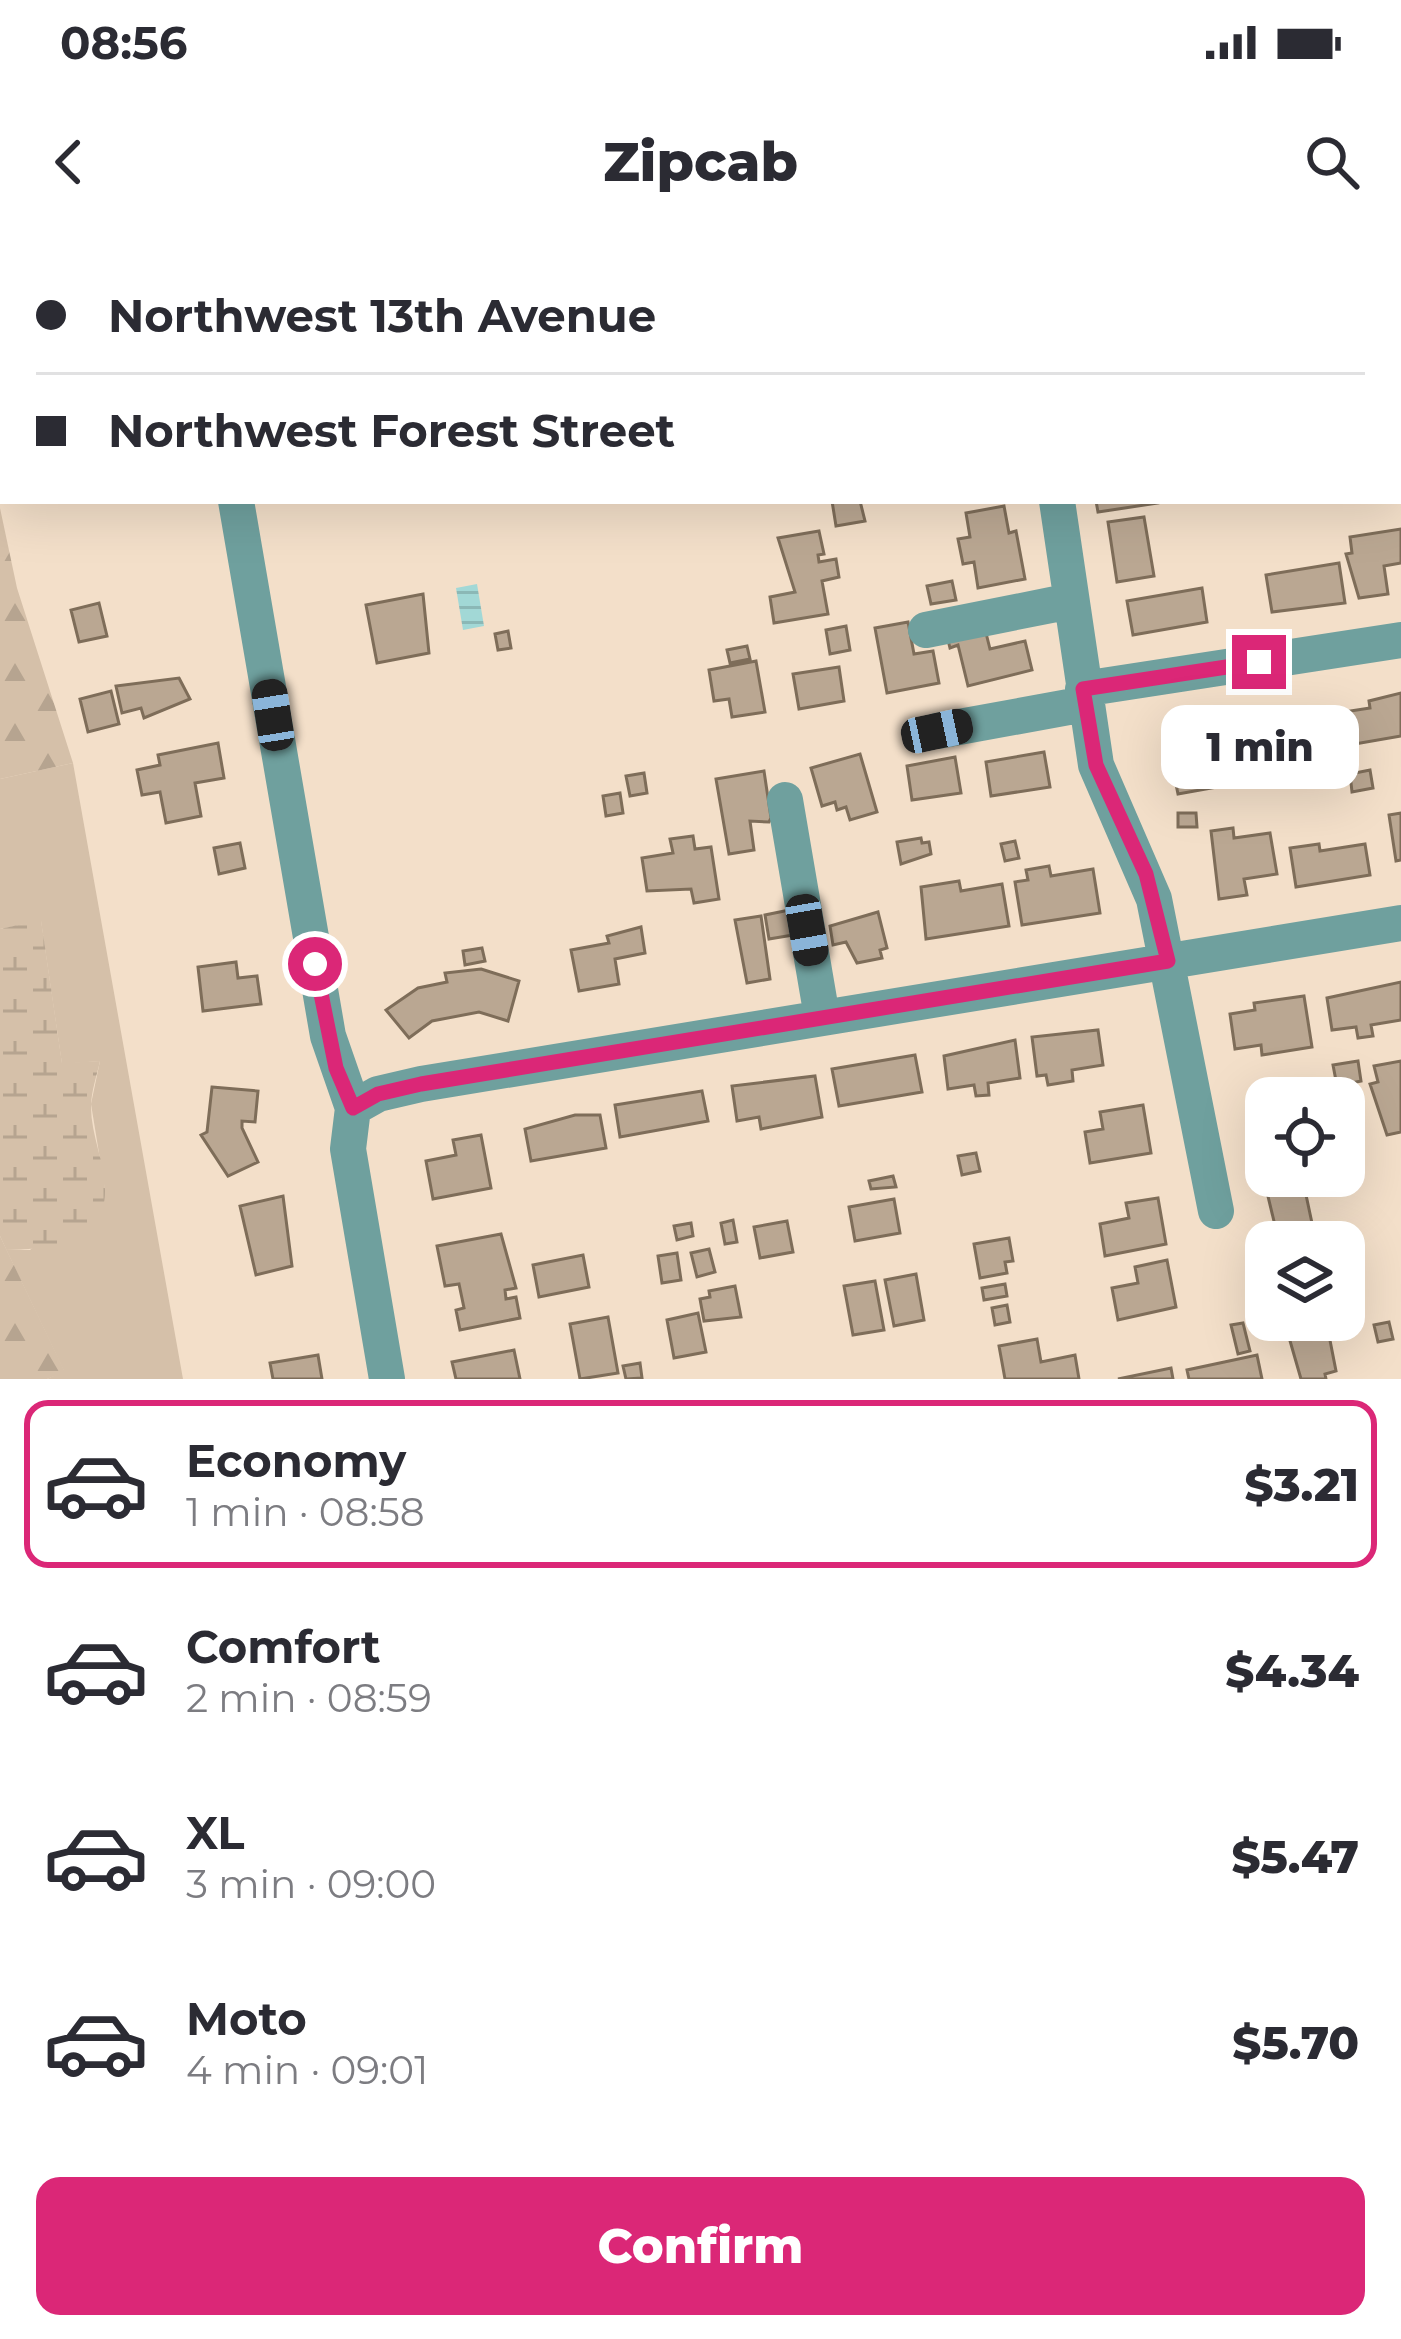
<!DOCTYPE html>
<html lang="en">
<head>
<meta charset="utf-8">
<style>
  :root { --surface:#fff; --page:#f7f7f7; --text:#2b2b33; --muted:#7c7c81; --line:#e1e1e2; --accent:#db2777 }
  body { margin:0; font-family:Montserrat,sans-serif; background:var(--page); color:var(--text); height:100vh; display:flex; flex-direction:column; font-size:45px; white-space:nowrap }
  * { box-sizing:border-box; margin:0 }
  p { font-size:39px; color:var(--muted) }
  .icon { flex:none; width:66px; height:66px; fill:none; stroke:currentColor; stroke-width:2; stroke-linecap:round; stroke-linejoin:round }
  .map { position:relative; height:1139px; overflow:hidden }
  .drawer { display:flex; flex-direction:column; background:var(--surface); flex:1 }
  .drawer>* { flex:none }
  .banner { position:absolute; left:0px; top:0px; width:1401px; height:264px; box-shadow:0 12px 48px #0002; display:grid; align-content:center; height:264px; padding:0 36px; background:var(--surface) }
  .fabs { position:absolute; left:1245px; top:837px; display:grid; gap:24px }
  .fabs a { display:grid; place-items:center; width:120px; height:120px; border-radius:24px; background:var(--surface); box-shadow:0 12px 48px #0002; font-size:60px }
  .end { position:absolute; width:54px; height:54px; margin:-27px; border:15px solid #db2777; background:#fff; box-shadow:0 0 0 6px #fff }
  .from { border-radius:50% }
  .bubble { position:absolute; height:84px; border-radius:24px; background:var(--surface); box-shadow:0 12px 48px #0002; font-size:39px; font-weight:800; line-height:84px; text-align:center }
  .car { position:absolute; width:36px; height:72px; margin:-36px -18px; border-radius:15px; box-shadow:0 0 9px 3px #0007; background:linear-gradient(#222 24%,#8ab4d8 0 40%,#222 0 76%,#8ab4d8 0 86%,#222 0) }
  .banner b { display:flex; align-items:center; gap:42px; height:114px; font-size:45px }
  .banner b+b { border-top:3px solid var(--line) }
  .banner i { width:30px; height:30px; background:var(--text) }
  ul { padding:21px 0 0; list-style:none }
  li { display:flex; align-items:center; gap:36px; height:168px; margin:0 24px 18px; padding:0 12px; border:6px solid transparent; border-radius:24px }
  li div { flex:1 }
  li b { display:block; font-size:45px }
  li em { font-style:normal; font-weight:800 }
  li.on { border-color:var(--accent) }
  li>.icon { width:108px; height:108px; stroke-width:1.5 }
  .button { display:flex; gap:24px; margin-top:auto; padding:24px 36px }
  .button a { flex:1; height:138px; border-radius:24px; background:var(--accent); color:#fff; font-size:48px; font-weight:800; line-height:138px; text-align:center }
  .status { display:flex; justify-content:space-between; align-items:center; height:84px; padding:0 60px; background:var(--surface); direction:ltr }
  .status svg { height:33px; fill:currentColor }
  header { display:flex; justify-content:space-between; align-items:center; height:156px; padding:0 36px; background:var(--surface); font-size:54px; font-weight:800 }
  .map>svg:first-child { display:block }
  .green { fill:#d5c0a9 }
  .forest { fill:url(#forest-firs) }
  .wetland { fill:url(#wetland-marsh) }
  .water { fill:url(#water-rules) }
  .building { fill:#baa792; stroke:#7e6d59; stroke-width:3 }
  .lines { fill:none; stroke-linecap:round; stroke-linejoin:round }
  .minor { stroke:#6fa09e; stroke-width:36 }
  .route { stroke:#db2777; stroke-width:15 }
</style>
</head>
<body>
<div class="status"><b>08:56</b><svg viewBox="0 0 49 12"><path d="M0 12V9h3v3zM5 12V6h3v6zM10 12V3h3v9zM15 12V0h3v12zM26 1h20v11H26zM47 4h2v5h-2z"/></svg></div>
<header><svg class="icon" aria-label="back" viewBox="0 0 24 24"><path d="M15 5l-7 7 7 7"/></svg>Zipcab<svg class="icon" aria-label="search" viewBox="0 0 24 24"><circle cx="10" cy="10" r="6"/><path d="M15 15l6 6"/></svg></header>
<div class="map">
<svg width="1401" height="1139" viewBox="0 0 1401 1139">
  <defs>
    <pattern id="forest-firs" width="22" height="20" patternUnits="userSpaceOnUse" patternTransform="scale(3)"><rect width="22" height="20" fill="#d5c0a9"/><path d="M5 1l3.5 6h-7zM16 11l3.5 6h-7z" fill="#b6a490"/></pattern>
    <pattern id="wetland-marsh" width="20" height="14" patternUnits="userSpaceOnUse" patternTransform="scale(3)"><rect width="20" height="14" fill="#d5c0a9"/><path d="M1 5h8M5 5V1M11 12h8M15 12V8" fill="none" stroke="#b6a490"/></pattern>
    <pattern id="water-rules" width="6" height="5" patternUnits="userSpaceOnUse" patternTransform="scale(3)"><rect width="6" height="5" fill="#a2d8d6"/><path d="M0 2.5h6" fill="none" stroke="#8bb8b6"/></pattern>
  </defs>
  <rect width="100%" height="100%" fill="#f3dfc9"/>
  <path class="green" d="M73,523L183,1139H47L64,1131L6,1009L30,1010L105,950L91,864L100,821L62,824L41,681L0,689V539Z"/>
  <path class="forest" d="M0,268L17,348L73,523L0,539Z
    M0,996L65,1132L47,1139H0Z"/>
  <path class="wetland" d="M41,680L62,823L100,821C97,835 91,852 91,867C91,895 105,923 105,950C106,1003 47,1011 6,1009L0,996V689Z"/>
  <path class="water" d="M477,344L484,386L463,390L456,348Z"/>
  <path class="building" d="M1337,0H1401V17L1398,3Z
    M832,261H860L865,281L836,286Z
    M1096,261H1158V263L1098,272Z
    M1004,266L1009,293L1016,291L1025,339L978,348L974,322L963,324L958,299L970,297L966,273Z
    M1144,277L1154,336L1117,342L1108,282Z
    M1401,289V323L1384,326L1388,354L1359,358L1346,314L1352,313L1350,297Z
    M819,291L824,314L818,315L819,322L836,319L839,337L822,341L828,374L774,383L770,357L795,352L778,298Z
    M1339,323L1345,363L1272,372L1266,335Z
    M952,341L956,360L931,364L927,346Z
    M1202,348L1207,382L1133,395L1127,361Z
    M423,354L429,413L377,423L366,365Z
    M99,363L107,396L79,402L71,370Z
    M908,382L914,414L933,411L939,443L887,453L875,388Z
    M984,385L990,409L1025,401L1032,430L968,446L958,405L950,408L947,396Z
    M846,386L850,410L830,414L826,390Z
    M508,391L511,408L498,410L495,394Z
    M747,406L750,419L730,423L727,410Z
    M756,421L765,472L732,477L729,459L714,461L709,430Z
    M839,427L844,461L799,469L793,434Z
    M179,438L190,459L144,478L141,468L122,473L116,446Z
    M111,451L119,484L88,492L80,459Z
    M1401,453V496L1349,505L1344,472L1370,468L1369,461Z
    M1326,468L1331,503L1295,508L1297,520L1285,521L1277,475Z
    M1239,481L1250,541L1178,554L1172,525L1209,519L1203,487Z
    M218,503L224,538L195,543L201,576L166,583L160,552L142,555L137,530L160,525L158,515Z
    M1044,512L1050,547L991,556L986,522Z
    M860,514L877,572L850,580L846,567L837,570L835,562L822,566L811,528Z
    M955,517L961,553L912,560L907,526Z
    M1370,530L1373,548L1352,552L1350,534Z
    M764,531L771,578L769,582L750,581L754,610L729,614L716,539Z
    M644,533L647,553L630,556L626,536Z
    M620,553L623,573L606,576L603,556Z
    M1178,573H1196L1197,587H1178Z
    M1401,573V620L1396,621L1389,575Z
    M1233,588L1234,598L1270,593L1277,634L1244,639L1247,655L1219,659L1211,591Z
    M693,596L695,609L711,607L719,659L694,663L691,649L647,651L642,618L673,613L670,599Z
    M921,598L922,603L929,602L931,614L901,624L897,602Z
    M1015,601L1019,618L1005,621L1001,604Z
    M240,603L245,628L219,634L214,608Z
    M1319,604L1320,611L1365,604L1370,635L1296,647L1290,608Z
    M1049,626L1051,636L1093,629L1100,673L1022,685L1015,642L1028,640L1026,630Z
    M959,641L961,651L1002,644L1009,686L926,699L921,647Z
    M794,669L799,694L769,699L765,675Z
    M878,672L887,708L880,710L882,718L857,723L846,702L833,705L830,686Z
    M761,676L770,739L747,743L735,680Z
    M641,687L645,713L615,719L619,744L579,751L571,710L609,703L607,696Z
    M482,708L485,721L465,725L463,711Z
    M236,722L238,738L257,736L261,764L203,771L198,727Z
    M481,729L519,741L508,781L479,772L432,781L409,798L386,770L418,748L447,742L445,733Z
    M1401,742V780L1371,785L1373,796L1358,798L1356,787L1332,790L1327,758Z
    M1304,756L1312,807L1262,815L1261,805L1235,809L1230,774L1255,770L1254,763Z
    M1098,790L1103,825L1072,830L1073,841L1048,845L1046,835L1037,836L1032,797Z
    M1015,800L1020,838L988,843L989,855L976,856L974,845L948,849L944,816Z
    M915,815L922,852L839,866L832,829Z
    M1358,821L1361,841L1337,846L1333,825Z
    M1401,821V892L1387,895L1370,844L1378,842L1374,826Z
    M815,836L822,877L761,889L759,877L737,881L732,846Z
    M212,847L258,851L255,882L242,881V888L258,922L228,936L201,895L207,892Z
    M702,851L708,881L620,897L615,865Z
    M1143,865L1151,913L1090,923L1085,892L1103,889L1100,872Z
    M575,875H600L606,908L531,921L525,889Z
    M481,895L491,948L433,959L426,921L456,915L453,900Z
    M976,913L980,931L962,935L958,916Z
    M893,936L896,947L871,949L869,941Z
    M1302,936L1316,1002H1279L1265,944Z
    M283,956L292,1026L256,1035L240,966Z
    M1158,958L1166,1004L1105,1016L1100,984L1129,978L1126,963Z
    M894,959L900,993L855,1001L849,967Z
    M733,980L737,1002L725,1004L721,983Z
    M787,981L793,1012L760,1018L754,987Z
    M691,983L693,996L677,1000L674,986Z
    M501,994L516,1048L505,1050L506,1059L516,1057L520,1078L460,1090L456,1070L464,1068L459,1044L445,1046L437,1006Z
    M1009,998L1013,1021L1005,1022L1007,1033L980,1038L974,1004Z
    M709,1009L715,1032L697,1037L691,1013Z
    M677,1013L681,1040L662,1043L658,1016Z
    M583,1015L589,1047L539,1057L533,1025Z
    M1167,1020L1176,1067L1118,1080L1112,1048L1138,1043L1135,1027Z
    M916,1034L924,1080L894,1086L885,1040Z
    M875,1041L884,1090L853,1095L844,1046Z
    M1005,1044L1007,1056L984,1060L982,1048Z
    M735,1046L741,1077L704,1081L700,1059L710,1057L709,1051Z
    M1007,1065L1010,1082L995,1085L992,1068Z
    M698,1073L706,1112L674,1118L667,1080Z
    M608,1077L618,1133L580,1139L570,1084Z
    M1284,1080H1326L1336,1131L1325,1134L1326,1139H1301Z
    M1389,1082L1393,1099L1378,1102L1374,1085Z
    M1243,1083L1250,1111L1238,1114L1231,1085Z
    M1037,1099L1041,1122L1075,1115L1079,1139H1005L999,1106Z
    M514,1110L520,1139H456L452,1122Z
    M318,1115L322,1139H273L270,1123Z
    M1257,1115L1262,1139H1189L1187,1130Z
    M640,1123L642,1138L626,1139L623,1126Z
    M1171,1128L1173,1139H1118Z"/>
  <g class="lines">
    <path class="minor" d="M1003,0L1004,3
      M1398,86L1401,85
      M236,261L328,796L353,868L348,909L387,1139
      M1057,261L1096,525L1154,659L1216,971
      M926,390L1071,361
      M1083,449L1401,400
      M937,491L1085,464
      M785,560L822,777
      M353,868L378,854L421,844L1401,683"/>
  </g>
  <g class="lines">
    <path class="route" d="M315,724L336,828L353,868L378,854L421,844L1168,721L1146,634L1096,525L1083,449L1259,422"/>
  </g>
</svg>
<div class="fabs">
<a><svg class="icon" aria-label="locate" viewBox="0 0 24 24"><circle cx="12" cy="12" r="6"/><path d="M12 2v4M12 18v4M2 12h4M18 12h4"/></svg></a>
<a><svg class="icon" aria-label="layers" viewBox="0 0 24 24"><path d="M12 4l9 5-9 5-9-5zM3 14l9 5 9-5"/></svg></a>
</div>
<i class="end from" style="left:315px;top:724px"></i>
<i class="end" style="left:1259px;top:422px"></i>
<div class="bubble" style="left:1161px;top:465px;width:198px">1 min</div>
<i class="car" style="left:273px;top:475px;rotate:351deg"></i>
<i class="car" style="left:937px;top:491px;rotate:78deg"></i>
<i class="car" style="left:807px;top:690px;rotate:170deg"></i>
<div class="banner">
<b><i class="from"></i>Northwest 13th Avenue</b>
<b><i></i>Northwest Forest Street</b>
</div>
</div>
<section class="drawer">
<ul>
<li class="on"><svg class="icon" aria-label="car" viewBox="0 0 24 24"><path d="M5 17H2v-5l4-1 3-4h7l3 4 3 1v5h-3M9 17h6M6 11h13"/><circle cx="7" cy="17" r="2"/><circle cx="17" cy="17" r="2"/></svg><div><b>Economy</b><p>1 min · 08:58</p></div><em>$3.21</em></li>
<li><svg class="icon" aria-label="car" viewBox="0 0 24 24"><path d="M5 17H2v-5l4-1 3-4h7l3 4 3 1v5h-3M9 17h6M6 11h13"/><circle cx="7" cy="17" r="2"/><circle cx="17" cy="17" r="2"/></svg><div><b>Comfort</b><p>2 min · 08:59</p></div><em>$4.34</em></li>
<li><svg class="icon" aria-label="car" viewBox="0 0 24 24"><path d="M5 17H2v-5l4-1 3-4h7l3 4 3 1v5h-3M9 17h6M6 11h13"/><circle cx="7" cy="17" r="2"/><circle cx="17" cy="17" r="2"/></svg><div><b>XL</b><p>3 min · 09:00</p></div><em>$5.47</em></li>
<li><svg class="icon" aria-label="car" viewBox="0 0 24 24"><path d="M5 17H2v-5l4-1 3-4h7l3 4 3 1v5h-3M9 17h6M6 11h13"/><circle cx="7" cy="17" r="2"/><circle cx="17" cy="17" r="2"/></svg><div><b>Moto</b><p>4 min · 09:01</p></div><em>$5.70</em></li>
</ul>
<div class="button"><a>Confirm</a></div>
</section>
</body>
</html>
